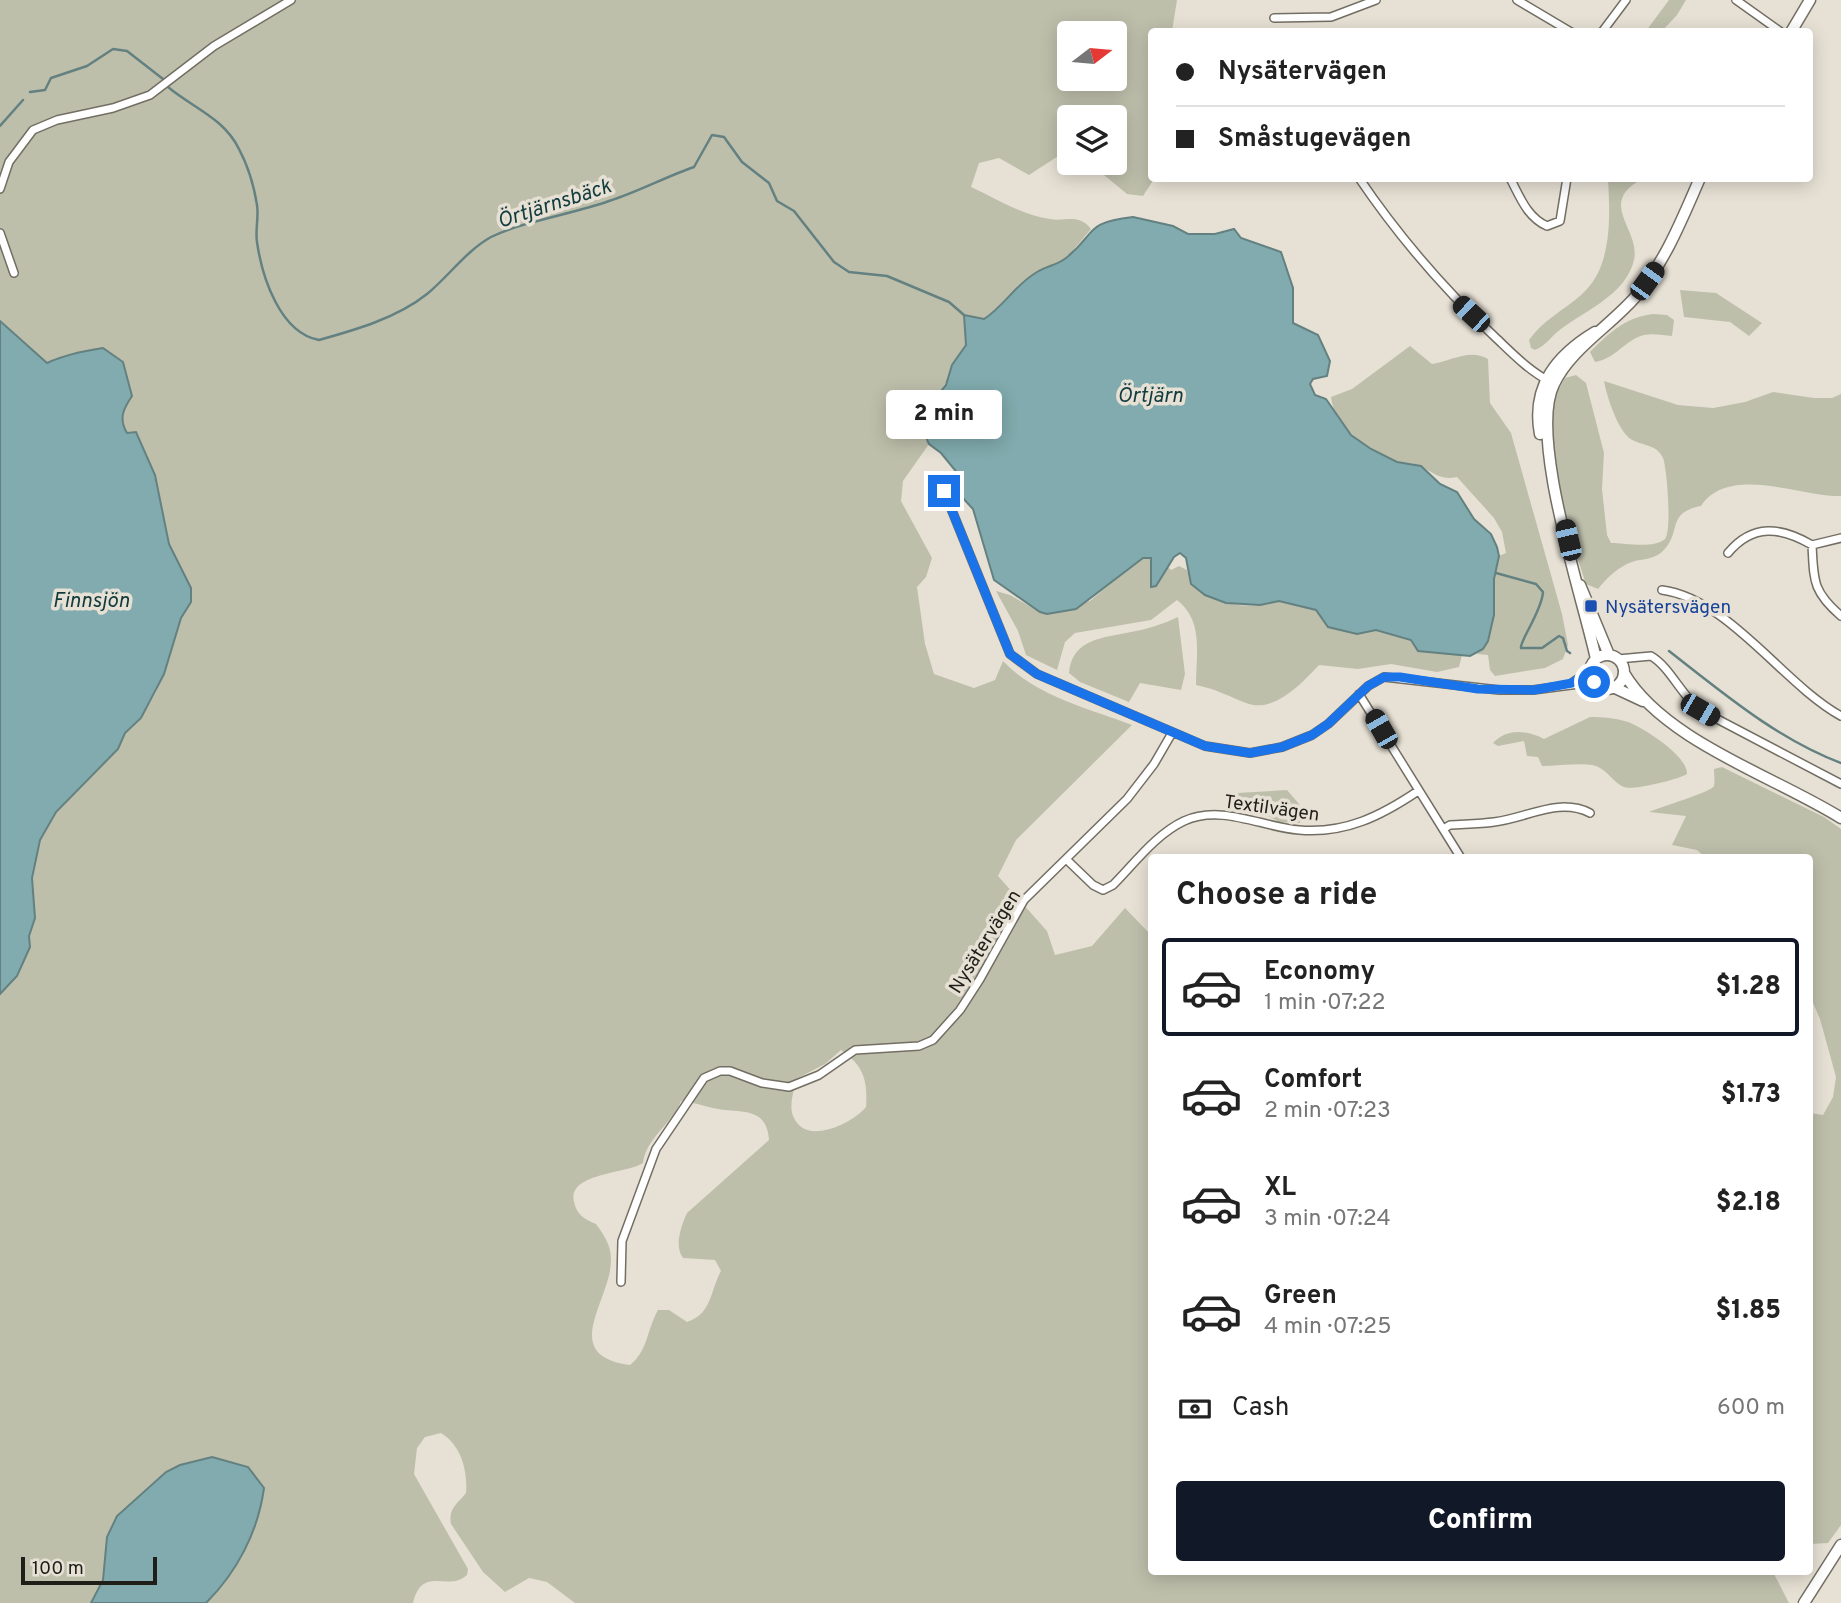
<!DOCTYPE html>
<html lang="en">
<head>
<meta charset="utf-8">
<style>
  :root { --surface:#fff; --page:#f2f2f2; --text:#222; --muted:#767676; --line:#e0e0e0; --accent:#111827 }
  body { margin:0; font-family:Overpass,sans-serif; background:var(--page); color:var(--text); height:100vh; display:flex; flex-direction:column; font-size:26px; white-space:nowrap }
  * { box-sizing:border-box; margin:0 }
  p { font-size:23px; color:var(--muted) }
  .icon { flex:none; width:38px; height:38px; fill:none; stroke:currentColor; stroke-width:2; stroke-linecap:round; stroke-linejoin:round }
  .map { position:relative; flex:1; overflow:hidden }
  .panel { position:absolute; left:1148px; top:854px; width:665px; height:721px; display:flex; flex-direction:column; background:var(--surface); border-radius:7px; box-shadow:0 4px 18px #0003 }
  .panel>* { flex:none }
  .guide { position:absolute; left:1148px; top:28px; width:665px; height:154px; border-radius:7px; box-shadow:0 4px 18px #0003; display:grid; align-content:center; height:154px; padding:0 28px; background:var(--surface) }
  .needle { width:46px; rotate:74deg }
  .buttons { position:absolute; left:1057px; top:21px; display:grid; gap:14px }
  .buttons a { display:grid; place-items:center; width:70px; height:70px; border-radius:7px; background:var(--surface); box-shadow:0 4px 18px #0003; font-size:35px }
  .scale { position:absolute; left:21px; bottom:18px; width:136px; box-sizing:border-box; padding-left:7px; border:4px solid #201e19; border-top:0; font-size:19px; line-height:24px; white-space:nowrap; color:#201e19; -webkit-text-stroke:5px #e7e1d5; paint-order:stroke }
  .end { position:absolute; width:32px; height:32px; margin:-16px; border:9px solid #1a73e8; background:#fff; box-shadow:0 0 0 4px #fff }
  .from { border-radius:50% }
  .bubble { position:absolute; height:49px; border-radius:7px; background:var(--surface); box-shadow:0 4px 18px #0003; font-size:23px; font-weight:800; line-height:49px; text-align:center }
  .car { position:absolute; width:21px; height:42px; margin:-21px -10px; border-radius:9px; box-shadow:0 0 5px 2px #0007; background:linear-gradient(#222 24%,#8ab4d8 0 40%,#222 0 76%,#8ab4d8 0 86%,#222 0) }
  .guide b { display:flex; align-items:center; gap:24px; height:66px; font-size:26px }
  .guide b+b { border-top:2px solid var(--line) }
  .guide i { width:18px; height:18px; background:var(--text) }
  ul { padding:0; list-style:none }
  li { display:flex; align-items:center; gap:21px; height:98px; margin:0 14px 10px; padding:0 14px; border:4px solid transparent; border-radius:7px }
  li div { flex:1 }
  li b { display:block; font-size:26px }
  li em { font-style:normal; font-weight:800 }
  li.selected { border-color:var(--accent) }
  li>.icon { width:63px; height:63px; stroke-width:1.5 }
  h2 { padding:0 28px; font-size:32px; line-height:84px }
  .pay { display:flex; align-items:center; gap:18px; height:77px; padding:0 28px; font-size:26px }
  .pay p { margin-inline-start:auto }
  .action { display:flex; gap:14px; margin-top:auto; padding:14px 28px }
  .action a { flex:1; height:80px; border-radius:7px; background:var(--accent); color:#fff; font-size:28px; font-weight:800; line-height:80px; text-align:center }
  .map>svg:first-child { display:block }
  .green { fill:#bebfab; fill-rule:evenodd }
  .water { fill:#81abae; stroke:#648181; stroke-width:2 }
  .lines { fill:none; stroke-linecap:round; stroke-linejoin:round }
  .stream { stroke:#648181; stroke-width:2.5 }
  .street-casing { stroke:#736e63; stroke-width:10 }
  .secondary-casing { stroke:#736e63; stroke-width:13 }
  .street { stroke:#fff; stroke-width:7 }
  .secondary { stroke:#fff; stroke-width:10 }
  .route { stroke:#1a73e8; stroke-width:9 }
  .transit-dot { fill:#1a4fb4; stroke:#e7e1d5; stroke-width:2.5 }
  .labels { text-anchor:middle; stroke-width:7; stroke-linejoin:round; paint-order:stroke }
  .transit-label { font-size:19px; fill:#164399; stroke:#e7e1d5; text-anchor:start }
  .street-label { font-size:19px; fill:#201e19; stroke:#e7e1d5 }
  .water-label { font-size:21px; font-style:italic; fill:#113b3d; stroke:#e7e1d5 }
</style>
</head>
<body>
<div class="map">
<svg width="1841" height="1603" viewBox="0 0 1841 1603">
  <rect width="100%" height="100%" fill="#e7e1d5"/>
  <path class="green" d="M0,0H1177L1172,31L1152,32L1154,179L1143,196L1127,194L1104,175L1103,163H1115V117H1069V149L1029,175L999,158L979,163L971,187C995,198 1024,216 1050,219C1066,222 1078,213 1091,229L1070,254L1055,266L1037,272L984,319L952,365L950,377L932,402L924,433L929,444L903,481L901,501L932,558L926,577L917,587L925,644L934,674L974,688L995,680L1003,661C1036,696 1088,708 1132,725L1016,840L998,876L1047,931L1055,955L1092,946L1125,908L1151,935L1152,1572H1773L1789,1603H575L547,1582L529,1578L505,1592L483,1572L451,1524C448,1509 457,1504 466,1493C468,1471 461,1445 441,1433L425,1437L417,1448L414,1474L468,1569L467,1575C448,1593 423,1564 413,1603H206C236,1571 258,1533 264,1488L212,1457L180,1465L117,1516L107,1537L103,1580L91,1603H0V994L17,976L30,947L29,936L35,918L32,878L40,840L56,812L118,749L125,733L141,718L156,692L181,618L191,602L186,579L169,544L155,475L136,432L127,433C119,418 124,408 132,396L89,350C74,355 61,356 47,363L0,321ZM1069,33H1115V79H1069ZM841,1050C863,1065 868,1080 866,1107C853,1123 807,1146 794,1118C788,1107 794,1092 796,1079L825,1064ZM681,1101C696,1102 710,1109 725,1110C748,1112 767,1111 769,1140L687,1213C681,1226 674,1246 683,1258L715,1260L721,1271C710,1291 712,1314 687,1322L669,1310H658C647,1329 648,1351 630,1365C557,1355 612,1300 611,1259C611,1245 604,1235 596,1224C584,1219 577,1215 574,1202C567,1173 626,1174 643,1163C646,1138 672,1124 681,1101Z
    M1669,0H1686L1677,15L1662,31H1646Z
    M1608,179H1642C1596,204 1641,229 1634,260C1626,296 1581,312 1556,333C1549,340 1544,346 1535,350L1531,348L1529,340C1542,321 1564,310 1581,295C1613,268 1610,216 1608,179Z
    M1680,290L1716,293L1762,323L1749,336L1730,322L1684,317Z
    M1653,314L1667,315L1674,320L1672,336C1664,335 1652,333 1644,335C1625,340 1615,359 1595,362L1590,352C1609,333 1626,317 1653,314Z
    M1410,346L1432,364C1451,361 1470,348 1488,359L1490,403L1511,433L1562,614L1568,645L1563,659L1545,668L1495,676L1490,670L1488,655L1477,654C1497,638 1493,607 1494,584C1494,574 1498,565 1499,556L1506,553L1502,532L1494,518L1457,477C1438,481 1433,471 1417,465C1409,462 1402,464 1395,461C1368,450 1334,427 1331,397L1352,389Z
    M1576,375L1586,383L1604,453L1602,489L1607,535L1611,543C1625,543 1654,549 1665,539C1672,531 1667,468 1663,458C1656,442 1638,447 1627,436C1616,424 1607,397 1604,381L1678,405L1713,408L1745,402L1773,392L1814,398H1832L1841,394V496C1801,497 1729,464 1701,506C1665,513 1683,532 1662,552C1652,561 1638,558 1627,564C1615,570 1606,579 1598,589L1586,584C1575,550 1543,450 1549,418C1551,404 1558,390 1565,378Z
    M1151,558V586H1156L1168,567L1171,570L1179,566L1187,570C1195,598 1230,608 1258,605C1265,605 1272,601 1279,601C1291,601 1305,607 1316,610L1328,627L1357,634L1376,630L1411,640L1424,652L1462,655L1459,667L1437,672L1391,664L1358,669L1319,665C1302,683 1274,714 1246,703C1228,696 1216,689 1196,685C1196,654 1204,621 1177,600L1151,620L1075,633L1065,642L1057,670L1026,655L1018,631L996,591L1010,595L1040,612L1090,601L1139,559Z
    M1178,617L1185,674L1181,690L1140,683L1129,702L1080,682L1069,673C1072,638 1104,638 1131,632C1148,629 1163,624 1178,617Z
    M1590,717C1603,717 1616,718 1628,722C1644,728 1688,756 1687,774C1681,779 1631,791 1624,787C1612,782 1607,768 1592,765C1577,763 1558,766 1542,766L1538,757L1527,756L1524,741L1498,746L1493,743C1507,728 1527,730 1544,739Z
    M1722,767L1824,817L1841,829V1525L1828,1543L1810,1544V1113L1823,1115L1833,1097L1836,1077L1820,1019L1810,996V858L1705,857L1697,850L1672,845L1686,816L1649,812C1660,807 1711,792 1714,786C1715,782 1714,774 1714,769Z
    M1287,790L1300,805V823L1279,822L1257,810L1228,804L1230,795L1237,793Z"/>
  <path class="water" d="M1133,217L1173,226L1188,234H1215L1234,229L1241,238L1281,252L1293,288V323L1318,335L1330,361L1327,376L1313,379L1310,384L1315,395L1326,399L1351,435L1371,449L1397,462L1421,466L1440,484L1457,492L1474,519L1491,534L1497,547L1499,556L1494,579V615L1488,641L1483,649L1470,656L1418,651L1411,640L1376,630L1357,634L1328,627L1316,610L1279,601L1260,605L1226,603L1205,595L1191,584L1186,558L1180,553L1174,557L1156,586L1151,587V558H1143L1076,609L1047,614L1040,612L994,580L973,509L961,496L959,475L941,453L929,444L924,433L932,402L946,385L952,365L966,345L964,315L984,319C1004,306 1016,284 1037,272C1047,266 1057,265 1066,258C1098,232 1083,223 1133,217Z
    M0,321L47,363C64,355 83,351 103,348L123,362L132,396C124,408 118,418 127,433L136,432L155,475L169,544L191,588V602L181,618L164,674L141,718L125,733L118,749L56,812L40,840L32,878L35,918L29,936L30,947L17,976L0,994Z
    M212,1457L248,1467L264,1488C258,1532 237,1572 206,1603H91L103,1580L107,1537L117,1516L166,1472L180,1465Z"/>
  <g class="lines">
    <path class="stream" d="M168,87C193,108 224,118 239,149C248,166 254,186 257,205C259,217 255,230 257,242C262,277 280,333 319,340C355,330 397,318 427,294C449,276 466,251 491,237C524,221 573,214 609,201C638,192 665,177 694,167L712,135L724,137L742,162L769,183L777,201L794,211L834,262L849,272L887,276L949,302L964,315
      M30,92L45,90L51,78L87,66L113,49L127,51L163,79
      M0,126L23,100
      M1496,573L1536,584L1543,592C1542,611 1519,642 1521,648H1542L1559,636L1563,638L1567,651L1570,653
      M1669,651C1723,693 1777,739 1841,763"/>
    <g class="street-casing">
      <path id="street" d="M1517,0L1571,32
        M1736,0L1781,32
        M1274,18L1331,17L1376,0
        M1602,32L1626,0
        M1359,178C1399,237 1444,289 1495,337C1512,353 1528,370 1549,381
        M1510,178C1520,197 1527,217 1547,226L1560,221L1567,178
        M0,189L9,162L33,130L57,120L113,108L150,95L214,46L291,0
        M0,233L14,273
        M944,491L1010,654L1037,674L1205,746L1250,753L1282,747L1312,735L1328,724L1368,686L1384,677L1499,690H1533L1594,682
        M1841,538L1812,545C1814,580 1812,591 1841,616
        M1728,553C1753,523 1781,527 1812,545
        M1662,590C1729,599 1783,684 1841,716
        M1618,659L1651,656C1670,667 1681,695 1700,710L1841,784
        M1572,683L1591,670
        M1359,694L1461,858
        M1443,829L1450,825C1464,824 1479,824 1494,822C1527,818 1559,797 1590,813
        M1067,860L1093,885L1103,890L1113,885C1134,864 1156,834 1184,821C1221,804 1262,827 1299,830C1345,834 1381,816 1418,791
        M621,1282L622,1241L656,1149L704,1078L720,1071H730L762,1083L789,1087L819,1075L855,1050L919,1046L933,1040L960,1010L980,979L1024,900L1127,799L1154,764L1172,733"/>
    </g>
    <g class="secondary-casing">
      <path id="secondary" d="M1791,32L1810,0
        M1540,434C1531,386 1557,355 1595,332
        M1580,585L1609,655
        M1590 672a17 17 0 1 1 34 0a17 17 0 1 1-34 0Z
        M1596,659C1583,598 1528,436 1554,384C1571,348 1612,325 1637,295C1666,260 1682,219 1700,178
        M1624,673C1664,741 1776,777 1841,818
        M1613,687L1643,701
        M1804,1603L1841,1545"/>
    </g>
    <use href="#street" class="street"/>
    <use href="#secondary" class="secondary"/>
  </g>
  <g class="lines">
    <path class="route" d="M944,491L1010,654L1037,674L1205,746L1250,753L1282,747L1312,735L1328,724L1368,686L1384,677H1400L1478,689L1534,690L1572,683L1591,670L1594,682"/>
  </g>
  <rect class="transit-dot" x="1584" y="599" width="14" height="14" rx="3.5"/>
  <g class="labels">
    <g class="transit-label">
      <text x="1605" y="613">Nysätersvägen</text>
    </g>
    <g class="street-label">
      <text transform="translate(1272 807) rotate(8)" y="7">Textilvägen</text>
      <text transform="translate(984 941) rotate(-58)" y="7">Nysätervägen</text>
    </g>
    <g class="water-label">
      <text transform="translate(554 203) rotate(-18)" y="7">Örtjärnsbäck</text>
      <text x="1150" y="402">Örtjärn</text>
      <text x="91" y="607">Finnsjön</text>
    </g>
  </g>
</svg>
<div class="buttons">
<a><svg class="needle" viewBox="-14 -14 28 28"><path d="M0-13l5 13h-10z" fill="#e53935"/><path d="M0 13l5-13h-10z" fill="#767676"/></svg></a>
<a><svg class="icon" aria-label="layers" viewBox="0 0 24 24"><path d="M12 4l9 5-9 5-9-5zM3 14l9 5 9-5"/></svg></a>
</div>
<div class="scale">100 m</div>
<i class="end from" style="left:1594px;top:682px"></i>
<i class="end" style="left:944px;top:491px"></i>
<div class="bubble" style="left:886px;top:390px;width:116px">2 min</div>
<i class="car" style="left:1647px;top:281px;rotate:36deg"></i>
<i class="car" style="left:1471px;top:314px;rotate:313deg"></i>
<i class="car" style="left:1568px;top:540px;rotate:347deg"></i>
<i class="car" style="left:1700px;top:710px;rotate:120deg"></i>
<i class="car" style="left:1381px;top:729px;rotate:330deg"></i>
<div class="guide">
<b><i class="from"></i>Nysätervägen</b>
<b><i></i>Småstugevägen</b>
</div>
<section class="panel">
<h2>Choose a ride</h2>
<ul>
<li class="selected"><svg class="icon" aria-label="car" viewBox="0 0 24 24"><path d="M5 17H2v-5l4-1 3-4h7l3 4 3 1v5h-3M9 17h6M6 11h13"/><circle cx="7" cy="17" r="2"/><circle cx="17" cy="17" r="2"/></svg><div><b>Economy</b><p>1 min · 07:22</p></div><em>$1.28</em></li>
<li><svg class="icon" aria-label="car" viewBox="0 0 24 24"><path d="M5 17H2v-5l4-1 3-4h7l3 4 3 1v5h-3M9 17h6M6 11h13"/><circle cx="7" cy="17" r="2"/><circle cx="17" cy="17" r="2"/></svg><div><b>Comfort</b><p>2 min · 07:23</p></div><em>$1.73</em></li>
<li><svg class="icon" aria-label="car" viewBox="0 0 24 24"><path d="M5 17H2v-5l4-1 3-4h7l3 4 3 1v5h-3M9 17h6M6 11h13"/><circle cx="7" cy="17" r="2"/><circle cx="17" cy="17" r="2"/></svg><div><b>XL</b><p>3 min · 07:24</p></div><em>$2.18</em></li>
<li><svg class="icon" aria-label="car" viewBox="0 0 24 24"><path d="M5 17H2v-5l4-1 3-4h7l3 4 3 1v5h-3M9 17h6M6 11h13"/><circle cx="7" cy="17" r="2"/><circle cx="17" cy="17" r="2"/></svg><div><b>Green</b><p>4 min · 07:25</p></div><em>$1.85</em></li>
</ul>
<div class="pay"><svg class="icon" aria-label="cash" viewBox="0 0 24 24"><path d="M3 7h18v10H3z"/><circle cx="12" cy="12" r="2"/></svg>Cash<p>600 m</p></div>
<div class="action"><a>Confirm</a></div>
</section>
</div>
</body>
</html>
